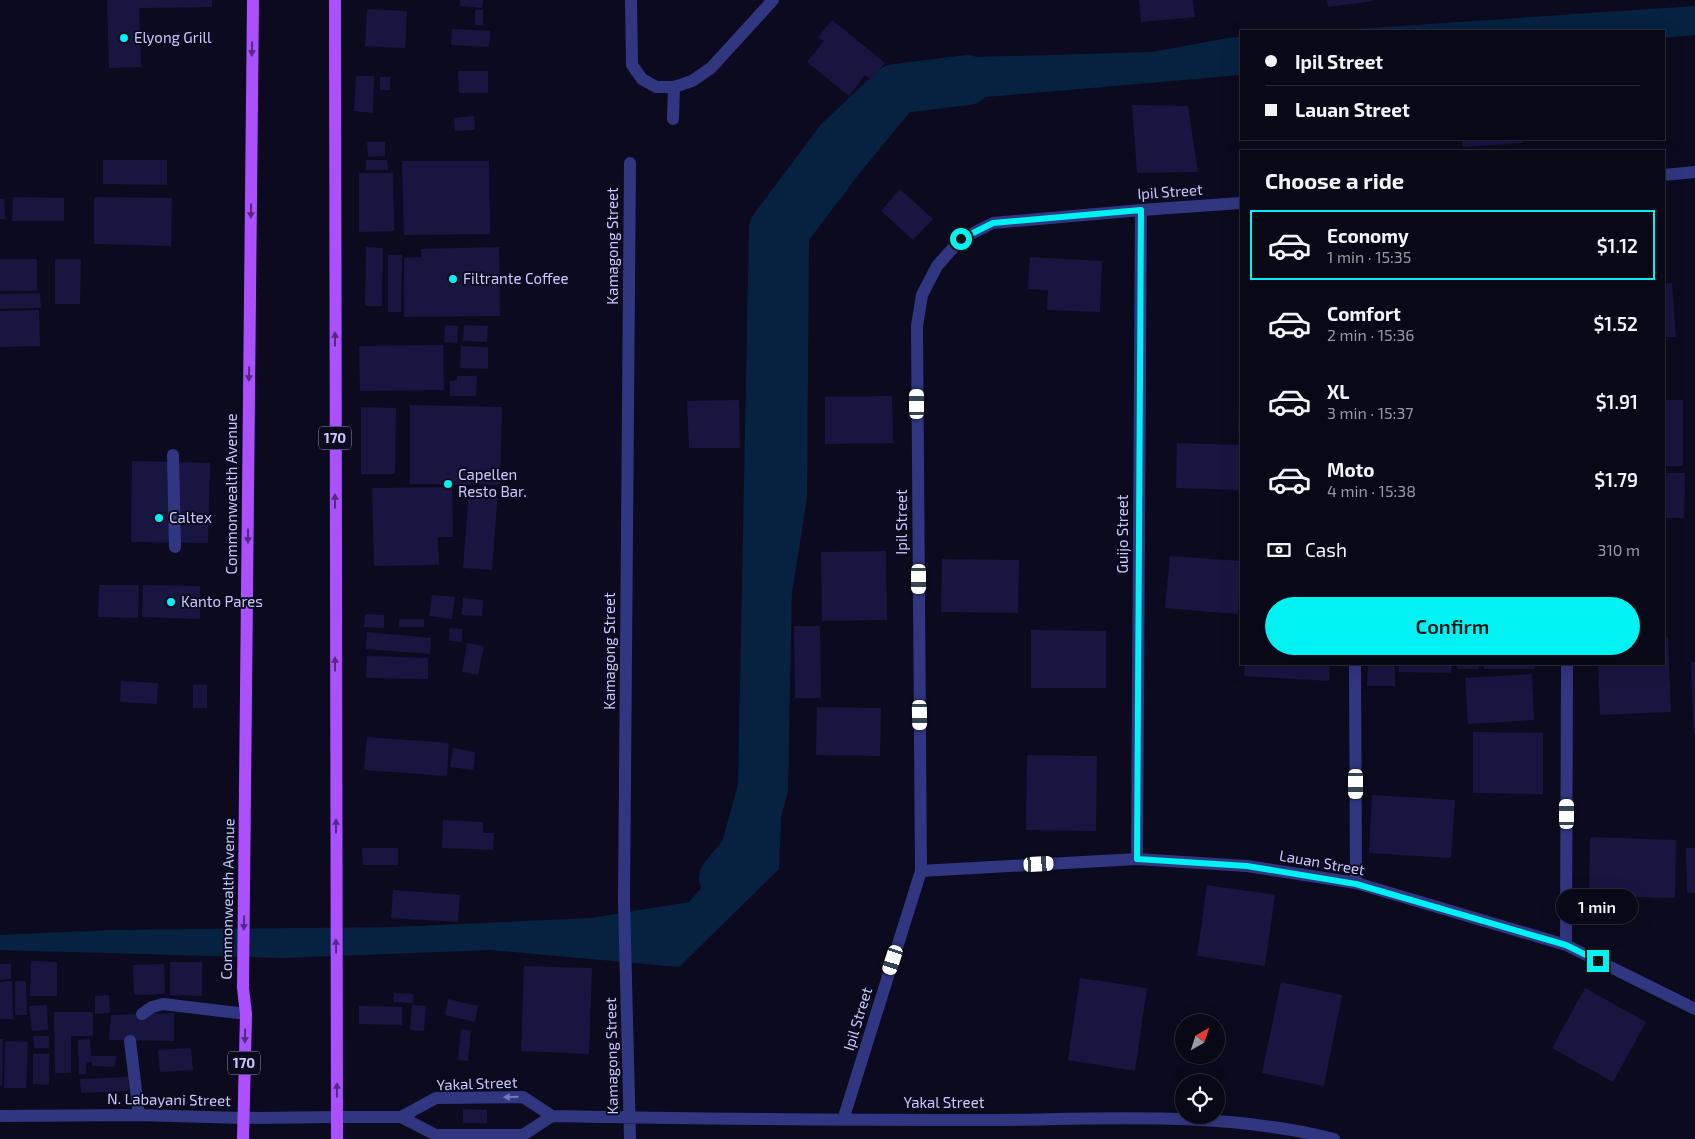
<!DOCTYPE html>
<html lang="en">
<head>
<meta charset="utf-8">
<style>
  :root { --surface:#090816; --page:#12111f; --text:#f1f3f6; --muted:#999aa1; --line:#292935; --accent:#00f3f2 }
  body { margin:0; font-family:"Exo 2",sans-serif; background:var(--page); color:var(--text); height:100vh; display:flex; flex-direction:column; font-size:19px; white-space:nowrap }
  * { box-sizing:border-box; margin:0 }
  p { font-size:16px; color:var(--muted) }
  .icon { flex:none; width:28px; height:28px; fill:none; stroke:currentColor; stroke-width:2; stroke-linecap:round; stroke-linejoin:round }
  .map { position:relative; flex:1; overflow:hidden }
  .drawer { position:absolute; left:1240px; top:150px; width:425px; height:515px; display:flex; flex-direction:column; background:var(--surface); border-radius:0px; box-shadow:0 5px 20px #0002,0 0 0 1px var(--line) }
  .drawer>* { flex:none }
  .guide { position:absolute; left:1240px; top:30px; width:425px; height:110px; border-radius:0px; box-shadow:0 5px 20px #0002,0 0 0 1px var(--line); display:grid; align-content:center; height:110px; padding:0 25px; background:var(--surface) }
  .needle { width:32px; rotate:39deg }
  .tools { position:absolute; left:1175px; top:1014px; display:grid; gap:10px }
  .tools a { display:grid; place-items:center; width:50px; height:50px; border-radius:50%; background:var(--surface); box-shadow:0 5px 20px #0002,0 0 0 1px var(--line); font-size:25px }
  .end { position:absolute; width:22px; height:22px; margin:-11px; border:6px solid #00f3f2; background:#111; box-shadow:0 0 0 2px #111 }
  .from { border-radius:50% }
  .bubble { position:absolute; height:35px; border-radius:18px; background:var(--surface); box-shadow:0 5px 20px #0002,0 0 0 1px var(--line); font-size:16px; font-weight:600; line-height:35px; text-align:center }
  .car { position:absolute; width:15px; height:30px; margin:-15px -8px; border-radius:6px; box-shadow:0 0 4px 1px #0007; background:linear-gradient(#fff 24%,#345 0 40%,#fff 0 76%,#345 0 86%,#fff 0) }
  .guide b { display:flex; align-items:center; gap:18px; height:48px; font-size:19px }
  .guide b+b { border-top:1px solid var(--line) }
  .guide i { width:12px; height:12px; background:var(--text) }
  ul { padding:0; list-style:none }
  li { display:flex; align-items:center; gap:15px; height:70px; margin:0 10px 8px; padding:0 15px; border:2px solid transparent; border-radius:0px }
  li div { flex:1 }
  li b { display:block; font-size:19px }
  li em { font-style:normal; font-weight:600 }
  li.selected { border-color:var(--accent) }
  li>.icon { width:45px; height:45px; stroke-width:1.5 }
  h2 { padding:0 25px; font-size:22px; line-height:60px }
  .pay { display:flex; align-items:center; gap:12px; height:55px; padding:0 25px; font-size:19px }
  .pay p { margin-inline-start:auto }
  .action { display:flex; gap:10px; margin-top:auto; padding:10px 25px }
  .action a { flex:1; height:58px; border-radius:30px; background:var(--accent); color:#111; font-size:20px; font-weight:600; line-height:58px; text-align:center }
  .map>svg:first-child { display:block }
  .water { fill:#072241 }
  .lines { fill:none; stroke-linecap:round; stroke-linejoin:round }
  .river { stroke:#072241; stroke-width:50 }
  .building { fill:#191541 }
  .service { stroke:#313681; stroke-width:12 }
  .minor { stroke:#313681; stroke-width:12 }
  .tertiary { stroke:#313681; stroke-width:12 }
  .primary { stroke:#ab4fff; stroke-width:12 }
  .oneway { fill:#542983 }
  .oneway2 { fill:#7578ba }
  .route { stroke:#00f3f2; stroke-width:6 }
  .poi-dot { fill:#00f3f2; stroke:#0c0a1e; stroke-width:2 }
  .labels { text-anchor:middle; stroke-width:4; stroke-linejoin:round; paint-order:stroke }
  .shield { fill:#0c0a1e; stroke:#908fbc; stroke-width:1 }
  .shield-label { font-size:14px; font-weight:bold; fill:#c8c8ff }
  .poi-label { font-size:15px; fill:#c8c8ff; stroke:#0c0a1e; text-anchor:start }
  .street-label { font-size:15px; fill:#c8c8ff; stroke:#0c0a1e }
</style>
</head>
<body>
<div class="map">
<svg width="1695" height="1139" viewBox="0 0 1695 1139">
  <rect width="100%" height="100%" fill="#0c0a1e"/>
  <path class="water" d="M1695,6V35L1664,38V31H1326Z
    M1241,37V75L917,103L859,174L809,240L807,498L789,612L779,869L679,967L490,950L284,958L0,950V935L110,930L394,927L591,918L689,902L751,830L770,776L769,248L795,184L905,83L977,57L1151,52L1228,38Z"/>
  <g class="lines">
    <path class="river" d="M724,878L745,853L763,788L774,229L839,142L895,89L967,80"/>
  </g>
  <path class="building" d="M107,0H212V7L139,8L141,67L109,68Z
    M460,0H483L482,8L460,6Z
    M1139,0H1193L1195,17L1141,22Z
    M1327,0H1373V1L1328,7Z
    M367,9L407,11L405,48L365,46Z
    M475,10H483V25H475Z
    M832,20L885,63L871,80L865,75L849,96L807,62L824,41L818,37Z
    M452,29L490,31L489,47L451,45Z
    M458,71H488V93H459Z
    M356,76H374L373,113L354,111Z
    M380,77H390V90H380Z
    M1132,105L1188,106L1198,172L1137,173Z
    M474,116L475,130L455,131L454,118Z
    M1462,139H1521L1522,143L1463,147Z
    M1528,139H1547V140L1528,141Z
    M367,142H385V156L368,157Z
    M103,160H167V185L103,184Z
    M366,160H387L388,170H366Z
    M402,161H489L490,234L404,235Z
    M359,173H393L394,231L359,232Z
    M900,189L933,219L913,240L881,211Z
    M13,197L64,198V221H12Z
    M94,197L172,198L171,246L94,244Z
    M0,199H4L5,219H0Z
    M366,247L383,248L382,306H365Z
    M499,247L500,316L404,317V258L422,257L421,249Z
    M388,255H402L401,312H388Z
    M1030,257L1102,261L1100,312L1047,310L1048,290L1028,289Z
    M0,259H37V291H0Z
    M55,259H81L80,304H55Z
    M1672,283L1676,337H1664V284Z
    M40,293L41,308L0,309V294Z
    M39,310L40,346L0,347V311Z
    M445,325L458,326L457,343L444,342Z
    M464,325L488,326L487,342L463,341Z
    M443,345L444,390L360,391L359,346Z
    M461,346L488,347V369L460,368Z
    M457,376H477L476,396H450V381L457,380Z
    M1240,382H1241V431H1238Z
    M892,396L893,443L825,444V397Z
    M739,400L740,448H689L687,401Z
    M1664,400H1683V466H1664Z
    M410,405L502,407L500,485L410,484Z
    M361,407L396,408L395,474H361Z
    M1177,443L1241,445V490L1176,488Z
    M132,461L210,463L208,543L131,542Z
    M1664,473H1685L1684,518H1664Z
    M452,487L453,537H438L439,565L374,566L372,488Z
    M469,490L498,492L492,570L463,568Z
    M886,551L887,620L822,621L821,552Z
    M1170,556L1241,561L1238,614L1165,608Z
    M942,559L1019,560L1018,613L941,612Z
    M99,585H139L138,618L98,617Z
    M143,585L200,586V619L142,617Z
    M432,595L455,597L452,619L429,616Z
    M463,598L483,600L482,616L462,615Z
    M365,614L384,615V628L364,627Z
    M399,619H424V627H399Z
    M794,626H820L821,698H795Z
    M450,628L462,629V642L449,641Z
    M1031,630L1106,631V688H1031Z
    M367,632L431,638L430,654L366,649Z
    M1664,637H1668L1671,712L1600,715L1598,664H1664Z
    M467,643L484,646L478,675L462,672Z
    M367,656L428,658V679L366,678Z
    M1691,662H1695V733H1694L1693,722Z
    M1245,664H1330L1329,681L1244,676Z
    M1368,664H1395V686H1367Z
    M1399,664H1452L1451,673L1399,672Z
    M1457,664H1479V669H1457Z
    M1484,664H1535V669H1484Z
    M1532,674L1534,720L1468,724L1465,678Z
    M121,681L158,683L157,704L120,702Z
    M193,685H207V708H193Z
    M817,707L881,708L880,756L816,755Z
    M1473,732L1543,733V794L1473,793Z
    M367,737L449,743L447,776L364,770Z
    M453,748L475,752L473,770L450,767Z
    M1027,755L1097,756L1096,831L1026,830Z
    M1372,795L1455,800L1451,858L1369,853Z
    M443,820L483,822V833H494L493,850L442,848Z
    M1590,837L1676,840L1675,898L1589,896Z
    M362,848H398V865H363Z
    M1686,848H1695V893H1687Z
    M1207,885L1275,895L1265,966L1197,956Z
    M393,890L460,895L458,922L391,918Z
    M31,961L57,962V996H30Z
    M170,962H202V996L170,995Z
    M0,964H11V979L0,980Z
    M164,964L165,994L134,995L133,965Z
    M524,966L592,968L589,1054L521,1051Z
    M1080,978L1147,988L1135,1071L1068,1060Z
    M12,981L13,1019H0V982Z
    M15,981H26L27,1015H15Z
    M1281,982L1342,995L1324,1086L1262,1073Z
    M1585,988L1646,1022L1613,1082L1552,1048Z
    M394,993L414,994L413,1003L393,1002Z
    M109,995L110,1013L95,1014V996Z
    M448,999L478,1006L475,1022L445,1015Z
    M47,1005L48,1030L32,1031L29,1006Z
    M412,1005L426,1006L424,1031L410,1030Z
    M359,1006L402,1007V1025L359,1024Z
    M54,1012H93V1036H71V1073H55Z
    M174,1013V1041L109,1040L111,1015Z
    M461,1029L471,1031L468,1061L458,1060Z
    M33,1036H49V1048H34Z
    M0,1039H3L2,1086H0Z
    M90,1039L91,1056H116L115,1067L92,1066V1062H86V1074H79L78,1040Z
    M5,1041L28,1042L26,1088H4Z
    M191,1048L193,1070L160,1072L158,1050Z
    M33,1054H49V1085L33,1084Z
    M128,1077L129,1091L81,1093L80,1079Z
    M463,1109L487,1110V1123H463Z"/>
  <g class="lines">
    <path class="service" d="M173,455L175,547
      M142,1014L152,1007L163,1004L246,1014
      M130,1041L139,1115"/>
    <path class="minor" d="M631,0L632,65L642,79L656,87H674
      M673,119L674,87L692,81L711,68L773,0
      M630,163L624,901L630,1139
      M1664,175L1695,172
      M1355,664L1356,883
      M1137,859L1141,210
      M921,871L1137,859L1247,866L1356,883L1566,945L1695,1009
      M1566,945L1567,664
      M337,1117H401L436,1135H523L552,1116
      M401,1117L436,1098L523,1097L552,1116C699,1119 846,1120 993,1120C1106,1119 1223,1111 1334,1139
      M843,1120L921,871L917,326L922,295L937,266L961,239L993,223L1141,210L1241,203"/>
    <path class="tertiary" d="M0,1116L139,1115L243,1118L337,1117"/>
    <path class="primary" d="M335,0L337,1139
      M243,1139L246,1014L243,988L253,0"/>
  </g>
  <defs><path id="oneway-solid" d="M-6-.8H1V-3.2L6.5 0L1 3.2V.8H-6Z" transform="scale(1.25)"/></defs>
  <g class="oneway">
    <use href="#oneway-solid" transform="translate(252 49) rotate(91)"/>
    <use href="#oneway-solid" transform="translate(251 211) rotate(91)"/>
    <use href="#oneway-solid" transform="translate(335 339) rotate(-90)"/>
    <use href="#oneway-solid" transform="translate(249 374) rotate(91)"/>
    <use href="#oneway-solid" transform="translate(335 501) rotate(-90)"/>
    <use href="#oneway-solid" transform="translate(248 536) rotate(90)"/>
    <use href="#oneway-solid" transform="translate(335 664) rotate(-90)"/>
    <use href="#oneway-solid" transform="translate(336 826) rotate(-90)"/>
    <use href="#oneway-solid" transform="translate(244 923) rotate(91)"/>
    <use href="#oneway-solid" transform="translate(336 946) rotate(-91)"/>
    <use href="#oneway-solid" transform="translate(245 1036) rotate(91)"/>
    <use href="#oneway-solid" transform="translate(337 1090) rotate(-90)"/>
  </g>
  <use class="oneway2" href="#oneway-solid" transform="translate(511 1097) rotate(179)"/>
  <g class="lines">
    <path class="route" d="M961,239L993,223L1141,210L1137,859L1247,866L1356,884L1566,945L1598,961"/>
  </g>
  <g class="poi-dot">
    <circle cx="124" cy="38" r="5"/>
    <circle cx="453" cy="279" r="5"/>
    <circle cx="448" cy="484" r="5"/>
    <circle cx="159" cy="518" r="5"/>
    <circle cx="171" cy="602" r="5"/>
  </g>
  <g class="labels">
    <g class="shield">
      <rect x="319" y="426.5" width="32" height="23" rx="4"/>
      <rect x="228" y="1051.5" width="32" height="23" rx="4"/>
    </g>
    <g class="shield-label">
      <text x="335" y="443">170</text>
      <text x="244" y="1068">170</text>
    </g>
    <g class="poi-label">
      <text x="134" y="43">Elyong Grill</text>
      <text x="463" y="284">Filtrante Coffee</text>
      <text x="458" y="480">Capellen<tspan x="458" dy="17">Resto Bar.</tspan></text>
      <text x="169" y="523">Caltex</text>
      <text x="181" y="607">Kanto Pares</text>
    </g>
    <g class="street-label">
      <text transform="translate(1170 192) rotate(-4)" y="5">Ipil Street</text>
      <text transform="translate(613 246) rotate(-90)" y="5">Kamagong Street</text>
      <text transform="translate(232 494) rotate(-90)" y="5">Commonwealth Avenue</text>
      <text transform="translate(902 522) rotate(-90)" y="5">Ipil Street</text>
      <text transform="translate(1123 534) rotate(-90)" y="5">Guijo Street</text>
      <text transform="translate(610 651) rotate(-90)" y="5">Kamagong Street</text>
      <text transform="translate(1322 863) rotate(10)" y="5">Lauan Street</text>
      <text transform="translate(228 899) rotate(-89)" y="5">Commonwealth Avenue</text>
      <text transform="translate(858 1019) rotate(-73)" y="5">Ipil Street</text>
      <text transform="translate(612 1056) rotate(-91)" y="5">Kamagong Street</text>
      <text transform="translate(477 1084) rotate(-2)" y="5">Yakal Street</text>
      <text transform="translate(169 1100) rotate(1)" y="5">N. Labayani Street</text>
      <text x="944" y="1108">Yakal Street</text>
    </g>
  </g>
</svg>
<div class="tools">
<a><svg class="needle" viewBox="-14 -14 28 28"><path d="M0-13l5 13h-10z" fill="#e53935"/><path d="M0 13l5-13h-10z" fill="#999aa1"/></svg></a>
<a><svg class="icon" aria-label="locate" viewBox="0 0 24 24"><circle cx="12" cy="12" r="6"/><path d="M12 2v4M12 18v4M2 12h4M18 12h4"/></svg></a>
</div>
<i class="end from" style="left:961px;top:239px"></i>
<i class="end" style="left:1598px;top:961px"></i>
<div class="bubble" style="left:1556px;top:889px;width:82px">1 min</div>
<i class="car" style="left:917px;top:404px;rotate:0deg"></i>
<i class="car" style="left:919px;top:579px;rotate:180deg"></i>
<i class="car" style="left:920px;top:715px;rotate:179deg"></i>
<i class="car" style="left:1356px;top:784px;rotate:180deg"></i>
<i class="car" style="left:1567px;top:814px;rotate:0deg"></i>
<i class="car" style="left:1039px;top:864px;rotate:87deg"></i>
<i class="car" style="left:893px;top:960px;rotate:198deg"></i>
<div class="guide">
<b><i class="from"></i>Ipil Street</b>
<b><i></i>Lauan Street</b>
</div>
<section class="drawer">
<h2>Choose a ride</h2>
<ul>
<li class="selected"><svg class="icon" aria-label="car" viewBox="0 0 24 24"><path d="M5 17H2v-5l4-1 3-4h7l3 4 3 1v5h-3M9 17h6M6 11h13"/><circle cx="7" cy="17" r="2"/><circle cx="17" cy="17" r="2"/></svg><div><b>Economy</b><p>1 min · 15:35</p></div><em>$1.12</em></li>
<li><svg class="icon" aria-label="car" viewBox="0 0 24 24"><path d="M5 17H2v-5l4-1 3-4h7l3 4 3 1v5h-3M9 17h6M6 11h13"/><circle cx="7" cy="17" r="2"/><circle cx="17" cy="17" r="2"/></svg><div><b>Comfort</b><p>2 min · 15:36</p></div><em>$1.52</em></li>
<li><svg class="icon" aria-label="car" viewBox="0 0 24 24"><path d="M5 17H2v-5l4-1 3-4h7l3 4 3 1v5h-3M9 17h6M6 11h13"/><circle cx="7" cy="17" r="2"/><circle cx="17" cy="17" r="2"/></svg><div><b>XL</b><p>3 min · 15:37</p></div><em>$1.91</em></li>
<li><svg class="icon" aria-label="car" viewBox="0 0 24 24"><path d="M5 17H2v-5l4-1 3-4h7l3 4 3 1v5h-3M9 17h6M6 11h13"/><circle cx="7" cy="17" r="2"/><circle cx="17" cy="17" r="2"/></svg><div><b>Moto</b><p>4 min · 15:38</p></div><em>$1.79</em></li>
</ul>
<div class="pay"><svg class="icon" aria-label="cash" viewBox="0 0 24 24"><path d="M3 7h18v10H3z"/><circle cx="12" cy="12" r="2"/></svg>Cash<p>310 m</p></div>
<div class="action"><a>Confirm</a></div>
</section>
</div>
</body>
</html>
